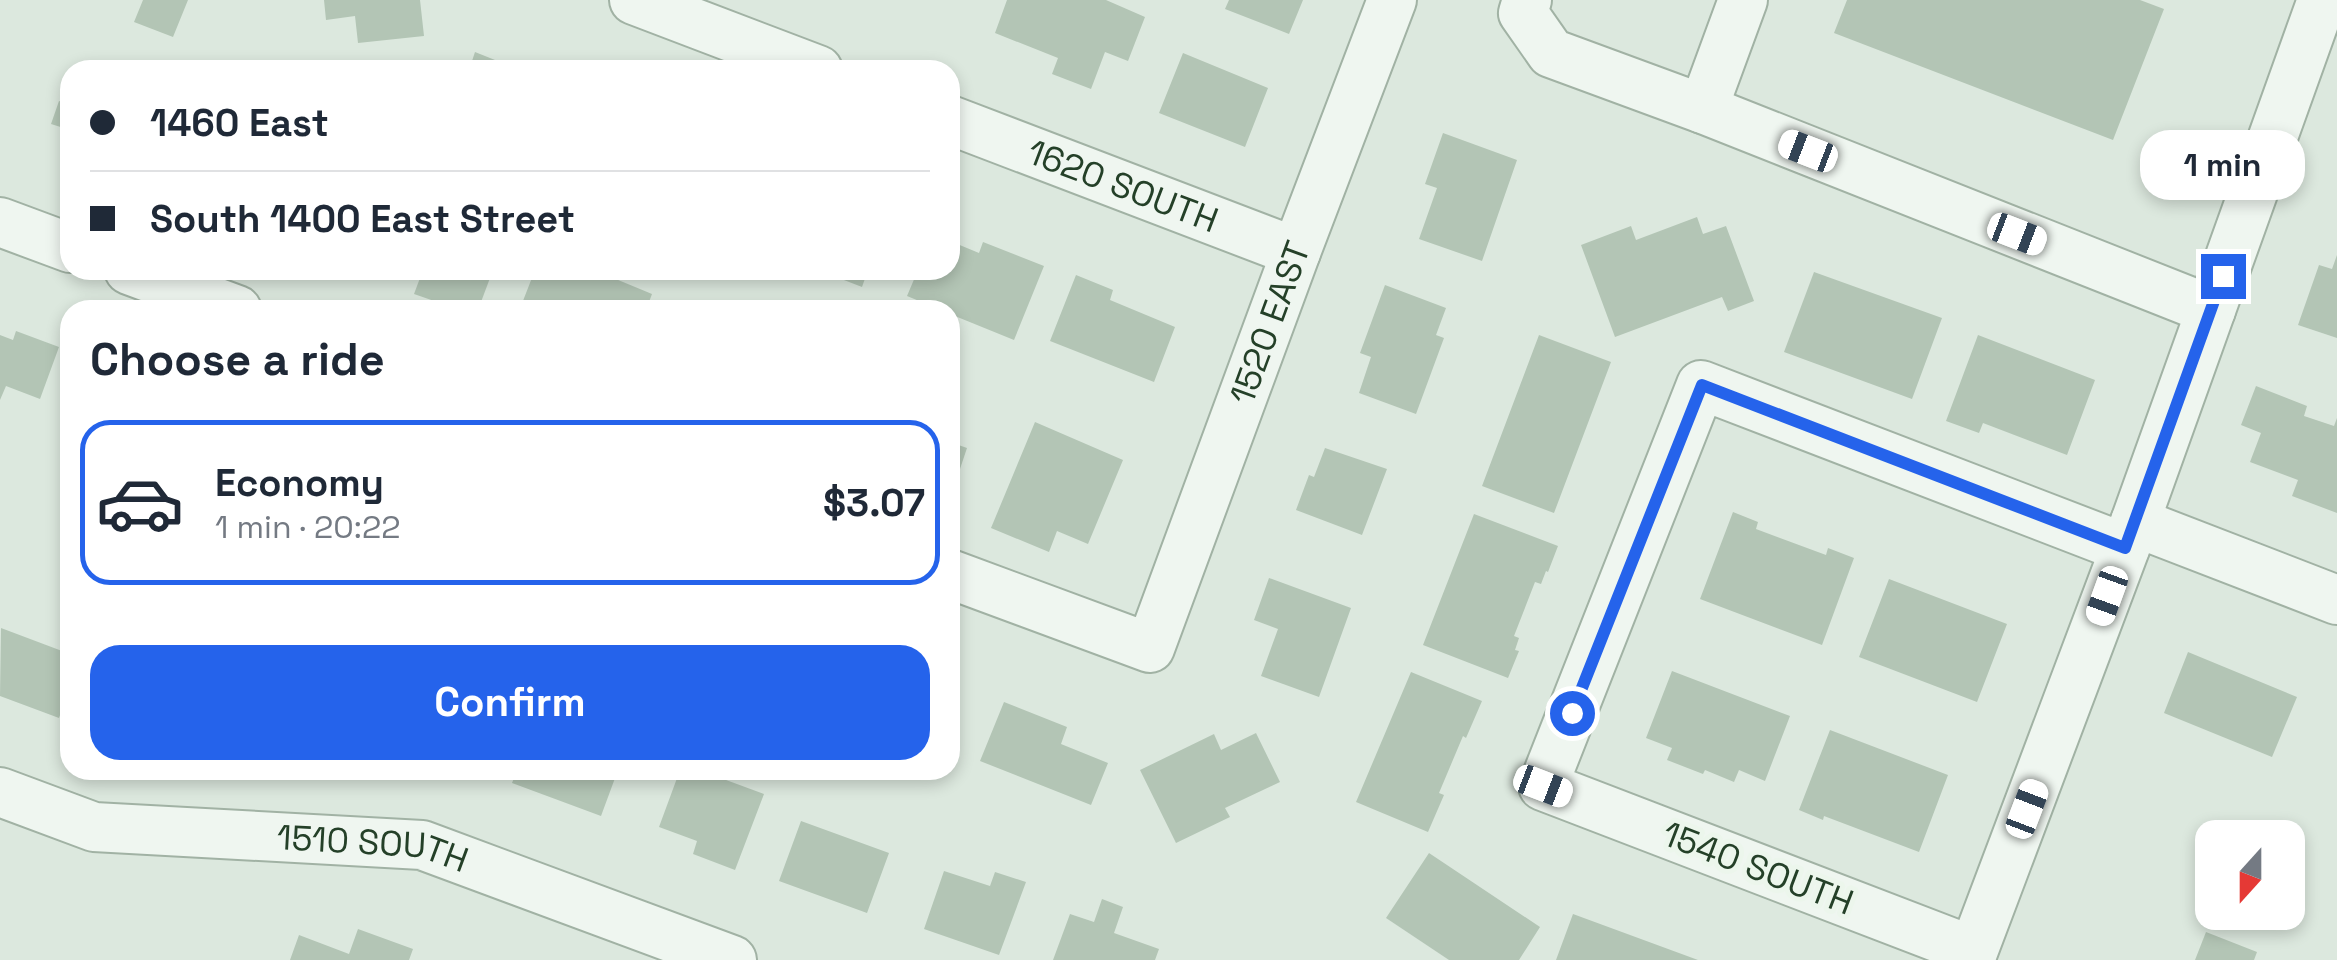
<!DOCTYPE html>
<html lang="en">
<head>
<meta charset="utf-8">
<style>
  :root { --surface:#fff; --page:#f2f2f3; --text:#1f2937; --muted:#747a83; --line:#e0e1e3; --accent:#2563eb }
  body { margin:0; font-family:"Space Grotesk",sans-serif; background:var(--page); color:var(--text); height:100vh; display:flex; flex-direction:column; font-size:38px; white-space:nowrap }
  * { box-sizing:border-box; margin:0 }
  p { font-size:32px; color:var(--muted) }
  .icon { flex:none; width:55px; height:55px; fill:none; stroke:currentColor; stroke-width:2; stroke-linecap:round; stroke-linejoin:round }
  .map { position:relative; flex:1; overflow:hidden }
  .drawer { position:absolute; left:60px; top:300px; width:900px; height:480px; display:flex; flex-direction:column; background:var(--surface); border-radius:30px; box-shadow:0 5px 15px #0003 }
  .drawer>* { flex:none }
  .banner { position:absolute; left:60px; top:60px; width:900px; height:220px; border-radius:30px; box-shadow:0 5px 15px #0003; display:grid; align-content:center; height:220px; padding:0 30px; background:var(--surface) }
  .needle { width:65px; rotate:201deg }
  .buttons { position:absolute; left:2195px; top:820px; display:grid; gap:20px }
  .buttons a { display:grid; place-items:center; width:110px; height:110px; border-radius:20px; background:var(--surface); box-shadow:0 5px 15px #0003; font-size:50px }
  .end { position:absolute; width:45px; height:45px; margin:-22px; border:12px solid #2563eb; background:#fff; box-shadow:0 0 0 5px #fff }
  .from { border-radius:50% }
  .bubble { position:absolute; height:70px; border-radius:30px; background:var(--surface); box-shadow:0 5px 15px #0003; font-size:32px; font-weight:800; line-height:70px; text-align:center }
  .car { position:absolute; width:30px; height:60px; margin:-30px -15px; border-radius:12px; box-shadow:0 0 8px 2px #0007; background:linear-gradient(#fff 24%,#345 0 40%,#fff 0 76%,#345 0 86%,#fff 0) }
  .banner b { display:flex; align-items:center; gap:35px; height:95px; font-size:38px }
  .banner b+b { border-top:2px solid var(--line) }
  .banner i { width:25px; height:25px; background:var(--text) }
  ul { padding:0; list-style:none }
  li { display:flex; align-items:center; gap:30px; height:165px; margin:0 20px 15px; padding:0 10px; border:5px solid var(--line); border-radius:30px }
  li div { flex:1 }
  li b { display:block; font-size:38px }
  li em { font-style:normal; font-weight:800 }
  li.current { border-color:var(--accent) }
  li>.icon { width:90px; height:90px; stroke-width:1.5 }
  h2 { padding:0 30px; font-size:45px; line-height:120px }
  .action { display:flex; gap:20px; margin-top:auto; padding:20px 30px }
  .action a { flex:1; height:115px; border-radius:30px; background:var(--accent); color:#fff; font-size:40px; font-weight:800; line-height:115px; text-align:center }
  .map>svg:first-child { display:block }
  .building { fill:#b3c5b5 }
  .lines { fill:none; stroke-linecap:round; stroke-linejoin:round }
  .minor-casing { stroke:#a1b2a4; stroke-width:52 }
  .minor { stroke:#eff6f0; stroke-width:48 }
  .route { stroke:#2563eb; stroke-width:12 }
  .labels { text-anchor:middle; stroke-width:10; stroke-linejoin:round; paint-order:stroke }
  .street-label { font-size:35px; fill:#244028; stroke:#ecf6ec }
</style>
</head>
<body>
<div class="map">
<svg width="2337" height="960" viewBox="0 0 2337 960">
  <rect width="100%" height="100%" fill="#dce8de"/>
  <path class="building" d="M143,0H188L173,37L134,22Z
    M324,0H420L424,36L358,43L355,16L326,20Z
    M1007,0H1106L1145,17L1128,61L1105,52L1091,89L1052,74L1058,58L995,33Z
    M1229,0H1303L1289,34L1225,9Z
    M1847,0H2140L2164,9L2113,140L1834,33Z
    M475,52L520,70H469Z
    M1183,53L1268,88L1245,147L1159,113Z
    M59,101L70,105V130L51,124Z
    M1443,133L1517,160L1482,261L1419,239L1437,188L1425,184Z
    M1697,217L1703,234L1726,226L1754,301L1728,311L1722,297L1615,337L1581,245L1631,226L1636,240Z
    M950,241L979,253L983,242L1044,266L1014,340L950,314V310H941L907,296L918,270H950Z
    M2337,255V338L2298,325L2319,265L2332,269Z
    M400,270H493L478,310H460L414,294L420,278Z
    M535,270H594L652,294L646,310H532L521,306Z
    M818,270H868L862,287Z
    M1814,272L1942,318L1912,399L1784,352Z
    M1076,275L1113,290L1110,300L1175,327L1154,382L1050,341Z
    M1385,285L1446,308L1436,335L1444,338L1416,414L1359,393L1371,357L1360,353Z
    M16,331L59,347L40,399L6,386L0,400V335L13,340Z
    M1539,335L1611,362L1554,513L1482,486Z
    M1978,335L2095,380L2067,455L1983,423L1979,433L1946,421Z
    M2256,386L2307,406L2304,416L2334,426L2337,418V513L2292,496L2298,480L2250,462L2261,433L2241,425Z
    M1035,422L1123,460L1088,544L1057,531L1049,552L991,528Z
    M950,442L967,448L951,496H950Z
    M1325,448L1387,469L1362,535L1296,510L1309,475L1314,477Z
    M1733,512L1758,522L1756,529L1826,555L1828,548L1854,558L1822,645L1700,599Z
    M1474,514L1558,546L1548,572L1546,571L1541,584L1535,582L1514,636L1519,638L1515,650L1519,651L1508,678L1423,645Z
    M1269,578L1351,608L1319,697L1261,676L1278,629L1254,620Z
    M1889,579L2007,624L1977,702L1859,657Z
    M1,628L70,654V687L59,718L0,696Z
    M2188,652L2297,697L2272,757L2164,713Z
    M1672,671L1790,716L1765,781L1739,770L1734,782L1705,770L1703,774L1667,760L1672,748L1646,738Z
    M1411,672L1482,701L1466,738L1463,736L1439,793L1444,795L1428,832L1356,802Z
    M1004,702L1067,727L1061,744L1108,763L1091,805L980,761Z
    M1830,730L1948,775L1919,852L1824,816L1823,820L1799,810Z
    M1256,733L1280,782L1225,808L1230,817L1176,843L1140,770L1214,734L1221,750Z
    M517,770H618L601,816L512,783Z
    M680,770H699L764,794L735,870L693,854L697,841L659,827Z
    M801,821L889,853L867,913L779,881Z
    M1429,853L1540,927L1519,960H1449L1386,918Z
    M944,871L990,886L995,872L1026,882L999,955L924,929Z
    M1102,899L1123,907L1114,933L1159,949L1155,960H1053L1070,914L1094,922Z
    M1573,914L1698,960H1556Z
    M358,929L413,949L409,960H290L299,935L349,954Z
    M2206,932L2257,952L2254,960H2195Z"/>
  <g class="lines">
    <g class="minor-casing">
      <g id="minor">
        <path d="M634,0L818,70"/>
        <path d="M1527,0L1523,13L1551,53L1703,109L2211,310"/>
        <path d="M1703,109L1743,0"/>
        <path id="s1" d="M950,120L1296,252"/>
        <path d="M0,222L70,248"/>
        <path d="M129,270L237,310"/>
        <path d="M2135,522L2337,600"/>
        <path id="s2" d="M950,574L1150,648L1296,252L1392,0"/>
        <path id="s3" d="M0,792L94,827L422,845L732,960"/>
        <path d="M1973,951L1543,786L1701,385L2125,548"/>
        <path d="M1970,960L2135,522L2322,0"/>
      </g>
    </g>
    <use href="#minor" class="minor"/>
  </g>
  <g class="lines">
    <path class="route" d="M1572,713L1702,385L2125,548L2223,276"/>
  </g>
  <g class="labels">
    <g class="street-label">
      <text dy="12" stroke="none"><textPath href="#s1" startOffset="185">1620 SOUTH</textPath></text>
      <text dy="12" stroke="none"><textPath href="#s2" startOffset="560">1520 EAST</textPath></text>
      <text dy="12" stroke="none"><textPath href="#s3" startOffset="380">1510 SOUTH</textPath></text>
      <text transform="translate(1758 868) rotate(21)" y="12">1540 SOUTH</text>
    </g>
  </g>
</svg>
<div class="buttons">
<a><svg class="needle" viewBox="-14 -14 28 28"><path d="M0-13l5 13h-10z" fill="#e53935"/><path d="M0 13l5-13h-10z" fill="#747a83"/></svg></a>
</div>
<i class="end from" style="left:1572px;top:713px"></i>
<i class="end" style="left:2223px;top:276px"></i>
<div class="bubble" style="left:2140px;top:130px;width:165px">1 min</div>
<i class="car" style="left:1808px;top:151px;rotate:291deg"></i>
<i class="car" style="left:2017px;top:234px;rotate:111deg"></i>
<i class="car" style="left:2107px;top:596px;rotate:200deg"></i>
<i class="car" style="left:1543px;top:786px;rotate:111deg"></i>
<i class="car" style="left:2027px;top:809px;rotate:21deg"></i>
<div class="banner">
<b><i class="from"></i>1460 East</b>
<b><i></i>South 1400 East Street</b>
</div>
<section class="drawer">
<h2>Choose a ride</h2>
<ul>
<li class="current"><svg class="icon" aria-label="car" viewBox="0 0 24 24"><path d="M5 17H2v-5l4-1 3-4h7l3 4 3 1v5h-3M9 17h6M6 11h13"/><circle cx="7" cy="17" r="2"/><circle cx="17" cy="17" r="2"/></svg><div><b>Economy</b><p>1 min · 20:22</p></div><em>$3.07</em></li>
</ul>
<div class="action"><a>Confirm</a></div>
</section>
</div>
</body>
</html>
